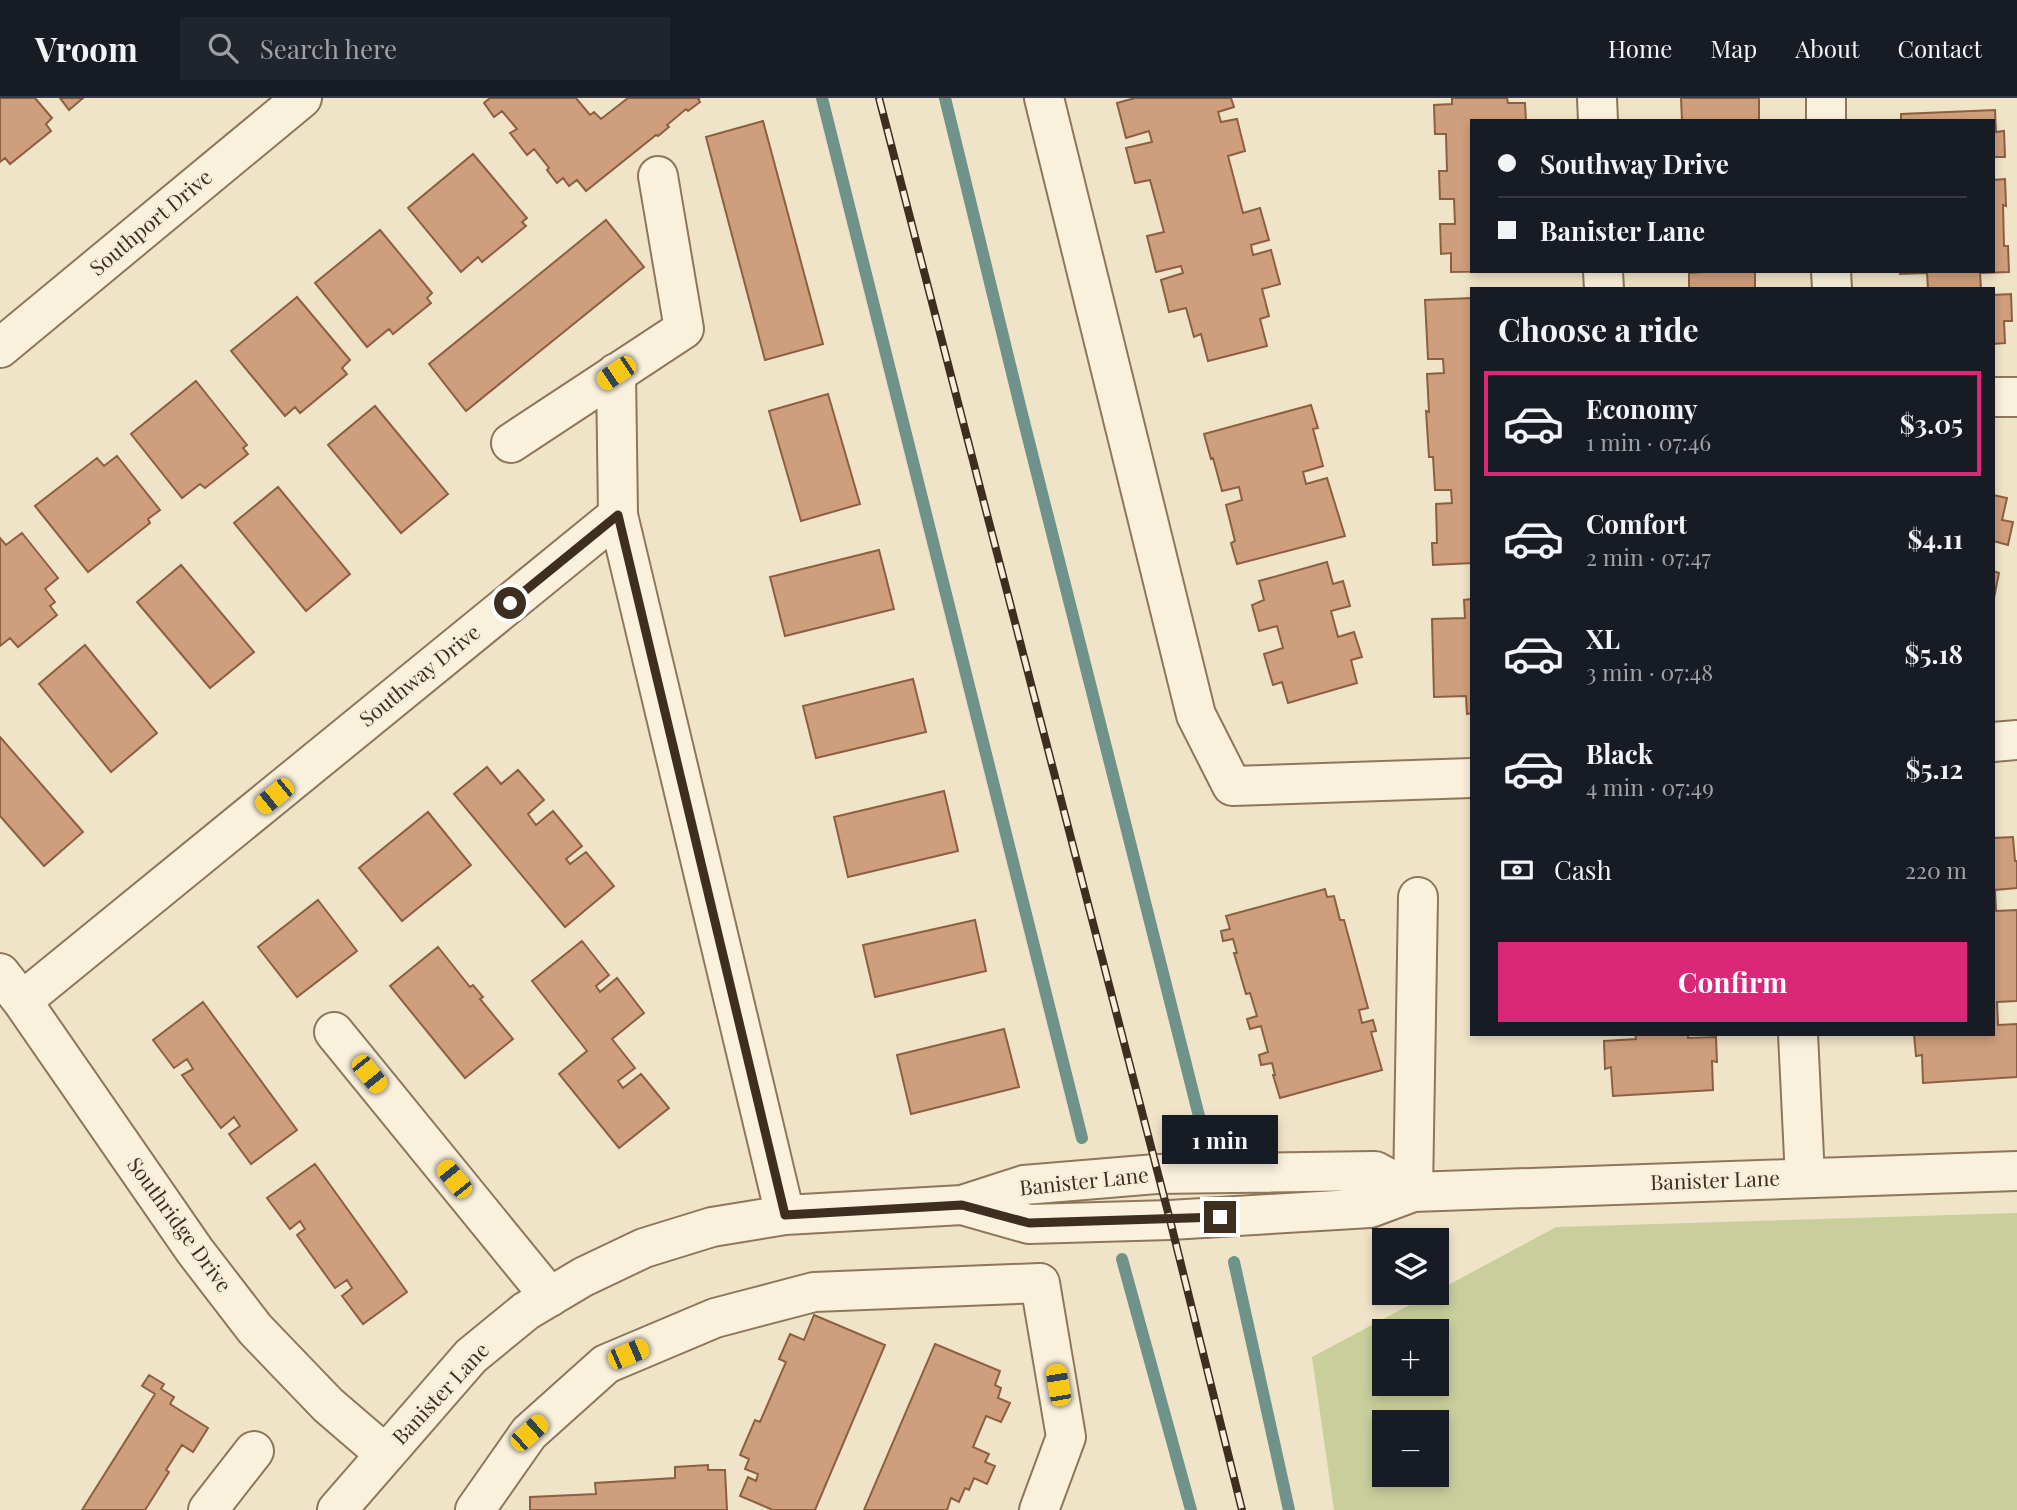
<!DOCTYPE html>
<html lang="en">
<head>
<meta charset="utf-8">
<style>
  :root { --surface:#171b24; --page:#20242c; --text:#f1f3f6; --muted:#9ea1a6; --line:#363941; --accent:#db2777 }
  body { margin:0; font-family:"Playfair Display",serif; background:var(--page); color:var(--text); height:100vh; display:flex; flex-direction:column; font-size:26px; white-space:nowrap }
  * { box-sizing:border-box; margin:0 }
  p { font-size:23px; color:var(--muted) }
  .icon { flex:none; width:38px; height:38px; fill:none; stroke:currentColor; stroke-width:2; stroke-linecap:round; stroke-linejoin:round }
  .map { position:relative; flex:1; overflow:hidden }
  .side { position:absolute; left:1470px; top:189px; width:525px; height:749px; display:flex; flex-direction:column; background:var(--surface); border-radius:0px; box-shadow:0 4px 10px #0003 }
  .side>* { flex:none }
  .top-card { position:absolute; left:1470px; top:21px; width:525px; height:154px; border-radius:0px; box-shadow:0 4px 10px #0003; display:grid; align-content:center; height:154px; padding:0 28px; background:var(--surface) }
  .buttons { position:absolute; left:1372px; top:1130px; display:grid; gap:14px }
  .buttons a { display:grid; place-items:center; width:77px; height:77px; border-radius:0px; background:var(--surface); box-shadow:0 4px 10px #0003; font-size:35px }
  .end { position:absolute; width:32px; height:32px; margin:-16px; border:9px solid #3d2e20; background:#fff; box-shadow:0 0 0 4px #fff }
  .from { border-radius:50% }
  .bubble { position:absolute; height:49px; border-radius:0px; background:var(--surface); box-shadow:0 4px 10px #0003; font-size:23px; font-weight:700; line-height:49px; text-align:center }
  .car { position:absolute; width:21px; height:42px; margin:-21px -10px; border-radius:9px; box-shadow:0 0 5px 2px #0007; background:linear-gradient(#f5c518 24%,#345 0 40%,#f5c518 0 76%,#345 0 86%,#f5c518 0) }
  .top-card b { display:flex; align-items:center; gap:24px; height:66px; font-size:26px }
  .top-card b+b { border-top:2px solid var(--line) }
  .top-card i { width:18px; height:18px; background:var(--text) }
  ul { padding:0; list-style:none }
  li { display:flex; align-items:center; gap:21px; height:105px; margin:0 14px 10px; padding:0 14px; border:4px solid transparent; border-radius:0px }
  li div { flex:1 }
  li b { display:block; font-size:26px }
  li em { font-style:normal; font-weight:700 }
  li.current { border-color:var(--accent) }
  li>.icon { width:63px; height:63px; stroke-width:1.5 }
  h2 { padding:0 28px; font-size:32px; line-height:84px }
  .pay { display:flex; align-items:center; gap:18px; height:77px; padding:0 28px; font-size:26px }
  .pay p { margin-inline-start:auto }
  .cta { display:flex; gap:14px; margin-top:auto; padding:14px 28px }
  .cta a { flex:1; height:80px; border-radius:0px; background:var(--accent); color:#fff; font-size:28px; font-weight:700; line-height:80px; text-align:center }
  header { display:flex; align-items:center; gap:42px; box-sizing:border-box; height:98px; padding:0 35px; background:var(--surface); border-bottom:2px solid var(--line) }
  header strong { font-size:33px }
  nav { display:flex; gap:38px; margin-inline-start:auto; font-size:24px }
  .search { width:490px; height:63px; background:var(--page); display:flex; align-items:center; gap:18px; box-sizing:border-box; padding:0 24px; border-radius:0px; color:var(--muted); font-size:26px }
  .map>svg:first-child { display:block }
  .green { fill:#c9cf9b; fill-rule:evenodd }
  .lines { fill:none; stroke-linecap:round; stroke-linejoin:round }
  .stream { stroke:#6f938a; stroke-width:12 }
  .building { fill:#cf9f7d; stroke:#8d5f41; stroke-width:2 }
  .minor-casing { stroke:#8d765c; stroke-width:42 }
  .minor { stroke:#faf1dc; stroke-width:38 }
  .rail-casing { stroke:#3d2e20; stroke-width:8 }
  .rail { stroke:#f7eed8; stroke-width:5; stroke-dasharray:16; stroke-linecap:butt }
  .route { stroke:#3d2e20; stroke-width:9 }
  .labels { text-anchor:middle; stroke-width:5; stroke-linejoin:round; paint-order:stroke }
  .street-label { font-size:21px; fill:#3d2e20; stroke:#f7eed8 }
</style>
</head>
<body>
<header>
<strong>Vroom</strong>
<div class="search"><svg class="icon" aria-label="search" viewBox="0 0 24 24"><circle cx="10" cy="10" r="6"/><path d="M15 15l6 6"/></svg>Search here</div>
<nav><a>Home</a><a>Map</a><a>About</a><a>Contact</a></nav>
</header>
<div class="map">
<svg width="2017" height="1412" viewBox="0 0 2017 1412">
  <rect width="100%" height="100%" fill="#f0e4c8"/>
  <path class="green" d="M2017,1115V1412H1334L1312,1259L1432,1195H1437V1193L1556,1129ZM1384,1234H1437V1286H1384ZM1384,1325H1437V1377H1384Z"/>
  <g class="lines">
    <path class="stream" d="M822,0L1082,1040
      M945,0L1022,316L1203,1034
      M1122,1161L1191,1412
      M1234,1164L1289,1412"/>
  </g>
  <path class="building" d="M0,0H35L52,20L46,26L51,33L10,66L5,60L0,64Z
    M60,0H83L69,12Z
    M490,0H576L590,17L594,14L601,21L628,0H700L698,1L700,4L688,13L686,11L667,27L669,29L658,38L656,37L586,93L577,82L569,88L563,80L557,85L547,72L549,70L534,51L527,57L510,35L517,31L502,13L494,19L484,5Z
    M1135,0H1231L1234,9L1218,14L1221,24L1237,21L1245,53L1228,58L1243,115L1260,110L1269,142L1251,147L1253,157L1271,152L1280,186L1262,191L1269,218L1260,221L1267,248L1208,263L1201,236L1194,239L1186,210L1169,214L1161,182L1183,175L1181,168L1156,174L1147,138L1164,134L1150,82L1135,85L1126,50L1152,44L1149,33L1126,40L1117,5Z
    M1452,0H1507L1508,5H1525L1526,23H1472V173H1514L1451,174V155L1441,156L1440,126H1455L1454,101H1440L1439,73H1447L1446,36H1435L1434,7L1452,6Z
    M1681,0H1759V23H1682Z
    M1995,12L1996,34L2004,33L2005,59H1993V23H1901V16Z
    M763,23L823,246L765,262L706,39Z
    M473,56L527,120L522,124L526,128L482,164L478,159L461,174L408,110Z
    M2005,81L2006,108L2003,107L2004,148H2008L2009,174L1980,175L1981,191H1928L1927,175L1900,176V173H1993V82Z
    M606,122L644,169L466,313L429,266Z
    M380,132L432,195L427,200L431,205L393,236L389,231L367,249L315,185Z
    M1717,173H1755V191H1689V175Z
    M2011,196L2012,223H2004L2005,245L1993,246V197Z
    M297,199L350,262L342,270L347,276L300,315L295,309L285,318L231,253Z
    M1472,200V465L1433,467L1432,445H1437L1436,406L1452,405L1451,392H1435L1433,359H1429L1426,313L1429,314L1427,276L1444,275L1443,261H1428L1425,202Z
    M196,283L247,347L243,350L248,356L205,390L200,386L182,400L131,336Z
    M828,296L860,406L801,423L769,313Z
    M1311,307L1318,330L1313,331L1323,368L1303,374L1306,386L1327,380L1345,438L1237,466L1231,445L1235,443L1226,407L1242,402L1239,389L1222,393L1213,360L1211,361L1204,336Z
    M375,308L448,396L401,435L328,347Z
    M117,358L160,412L148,421L150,425L88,474L35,408L97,360L104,368Z
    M278,389L350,476L306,513L234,425Z
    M1993,397L2007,400L2002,422L2013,424L2008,447L1993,443Z
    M22,435L58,480L45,491L55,504L50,508L57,517L18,549L10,540L0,548V440L6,447Z
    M879,452L894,511L785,538L770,479Z
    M1327,464L1333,486L1343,483L1350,508L1331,513L1338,539L1354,534L1362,559L1351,562L1357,585L1288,605L1282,584L1273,587L1264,556L1283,550L1277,528L1259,533L1252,507L1264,502L1259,483Z
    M181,467L254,554L210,590L137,504Z
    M1993,473L1999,475L1994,500H1993Z
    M1472,501V615L1467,616L1466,598L1434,599L1432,521L1465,520L1464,502Z
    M85,547L157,635L111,674L39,586Z
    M913,581L926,634L816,660L803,608Z
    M0,639L83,734L44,768L0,718Z
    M487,669L501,686L518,672L544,702L528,716L536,727L553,713L582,748L566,761L570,766L586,754L614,788L565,829L454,696Z
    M944,693L958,753L848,779L834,719Z
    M428,714L471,767L402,823L359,770Z
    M2013,739L2015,763H2017V790L1995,792L1996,813L2017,812V903L1997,904L1998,927L2017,926V979L1923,985L1922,957L1916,958L1914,936H1993V740Z
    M1325,791L1327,799L1334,798L1340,822H1344L1368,910L1359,912L1362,925L1373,922L1376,933L1371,934L1382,972L1280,1000L1273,977H1275L1272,965L1261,967L1259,957L1268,954L1261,928L1250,931L1247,921L1257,918L1250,895L1246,896L1234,855H1237L1233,841L1223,843L1221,833L1230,831L1226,818Z
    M318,802L357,853L297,899L258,849Z
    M975,822L986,873L875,899L863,847Z
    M582,843L609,877L596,888L600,894L617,880L644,915L612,941L635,970L618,983L623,990L641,976L669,1010L619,1050L559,976L587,953L532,883Z
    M438,849L470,889L473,887L483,899L480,901L513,941L465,980L390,888Z
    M203,904L297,1032L251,1066L229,1036L240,1028L234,1019L221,1030L182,977L193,971L187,961L174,970L153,942Z
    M1004,931L1019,989L911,1016L897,957Z
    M1635,936H1688V940L1716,939L1717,964L1712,963L1713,992L1613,998L1611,969L1605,971L1604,943L1636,941Z
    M315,1066L407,1194L363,1226L342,1198L352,1190L347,1182L335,1190L297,1137L305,1131L300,1123L290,1131L267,1100Z
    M814,1217L885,1247L815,1412H773L740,1398L748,1379L756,1383L758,1376L745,1371L749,1361L740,1357L755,1322L760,1324L786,1264L779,1261L790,1236L804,1242Z
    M935,1246L1000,1273L995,1287L1001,1290L998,1300L1010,1305L1001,1324L986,1318L973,1349L989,1356L985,1364L995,1368L987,1386L974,1380L969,1392L965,1390L959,1404L951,1400L947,1412H864Z
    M149,1277L164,1286L161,1291L174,1299L170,1306L208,1330L193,1354L182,1347L166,1372L169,1374L145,1412H82L155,1296L142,1288Z
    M708,1367V1372H725L727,1412H530V1399L596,1396L595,1385L675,1380V1369Z"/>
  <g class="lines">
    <g class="minor-casing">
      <path id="minor" d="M1044,0L1196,617L1232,688L1472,680
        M1597,0L1598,23
        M1826,0V23
        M1603,173L1604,191
        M1831,173L1832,191
        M0,250L302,0
        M616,275L618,417
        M1993,299H2017
        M511,345L684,231L658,78
        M1993,644L2017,642
        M0,875L22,903L195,1153L255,1231L328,1307L385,1356
        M22,903L618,417L785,1117
        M334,934L550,1199
        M1798,936L1805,1080
        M1413,1094L1418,799
        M962,1107L1029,1126L1170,1122L1370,1110L1413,1094L2017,1073
        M208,1412L254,1353
        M337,1412L471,1258L526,1213L583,1179L644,1150L712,1129L785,1117L962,1107L1024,1087L1156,1076L1375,1073L1413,1094
        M475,1412L529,1335L606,1266L715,1220L814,1194L1040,1185L1066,1339L1039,1412"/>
    </g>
    <use href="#minor" class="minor"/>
    <g class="rail-casing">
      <path id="rail" d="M879,0L1170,1122L1242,1412"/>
    </g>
    <use href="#rail" class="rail"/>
  </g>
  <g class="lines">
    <path class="route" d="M510,505L618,417L785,1117L962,1107L1029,1125L1220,1119"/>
  </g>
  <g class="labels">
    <g class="street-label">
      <text transform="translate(151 125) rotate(-40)" y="7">Southport Drive</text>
      <text transform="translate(420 578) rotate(-39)" y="7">Southway Drive</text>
      <text transform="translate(1715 1083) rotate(-2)" y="7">Banister Lane</text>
      <text transform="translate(1084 1084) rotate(-6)" y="7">Banister Lane</text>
      <text transform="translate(179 1127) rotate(54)" y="7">Southridge Drive</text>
      <text transform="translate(441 1296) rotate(-47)" y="7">Banister Lane</text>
    </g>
  </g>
</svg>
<div class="buttons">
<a><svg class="icon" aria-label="layers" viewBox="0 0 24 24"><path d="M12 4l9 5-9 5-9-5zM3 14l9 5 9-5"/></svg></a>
<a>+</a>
<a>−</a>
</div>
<i class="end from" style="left:510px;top:505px"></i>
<i class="end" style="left:1220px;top:1119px"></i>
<div class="bubble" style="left:1162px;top:1017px;width:116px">1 min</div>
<i class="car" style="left:616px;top:275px;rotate:236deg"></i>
<i class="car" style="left:274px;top:698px;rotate:231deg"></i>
<i class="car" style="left:369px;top:976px;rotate:141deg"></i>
<i class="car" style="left:454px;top:1081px;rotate:321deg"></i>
<i class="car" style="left:628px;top:1256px;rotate:67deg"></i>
<i class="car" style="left:1058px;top:1287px;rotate:350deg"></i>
<i class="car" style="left:529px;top:1335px;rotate:48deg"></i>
<div class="top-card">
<b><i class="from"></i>Southway Drive</b>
<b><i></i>Banister Lane</b>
</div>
<section class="side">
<h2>Choose a ride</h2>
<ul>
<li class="current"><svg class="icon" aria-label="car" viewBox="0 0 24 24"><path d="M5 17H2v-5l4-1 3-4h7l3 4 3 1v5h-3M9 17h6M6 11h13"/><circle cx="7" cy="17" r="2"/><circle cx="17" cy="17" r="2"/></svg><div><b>Economy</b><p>1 min · 07:46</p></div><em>$3.05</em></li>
<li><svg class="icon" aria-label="car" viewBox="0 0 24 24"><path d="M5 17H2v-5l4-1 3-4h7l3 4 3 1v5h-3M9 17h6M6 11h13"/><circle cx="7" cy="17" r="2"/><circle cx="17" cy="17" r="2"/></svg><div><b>Comfort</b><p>2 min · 07:47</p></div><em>$4.11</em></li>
<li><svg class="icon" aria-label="car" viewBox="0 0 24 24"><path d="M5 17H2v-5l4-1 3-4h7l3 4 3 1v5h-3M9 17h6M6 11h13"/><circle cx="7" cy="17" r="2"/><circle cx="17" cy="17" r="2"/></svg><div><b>XL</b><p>3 min · 07:48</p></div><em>$5.18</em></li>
<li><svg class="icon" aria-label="car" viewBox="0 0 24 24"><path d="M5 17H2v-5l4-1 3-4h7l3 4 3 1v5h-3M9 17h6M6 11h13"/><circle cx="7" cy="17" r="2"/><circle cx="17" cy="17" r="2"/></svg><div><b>Black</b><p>4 min · 07:49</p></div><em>$5.12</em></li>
</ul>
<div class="pay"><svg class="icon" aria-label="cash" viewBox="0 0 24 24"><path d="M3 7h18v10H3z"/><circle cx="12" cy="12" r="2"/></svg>Cash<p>220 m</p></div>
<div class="cta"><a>Confirm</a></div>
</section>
</div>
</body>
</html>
